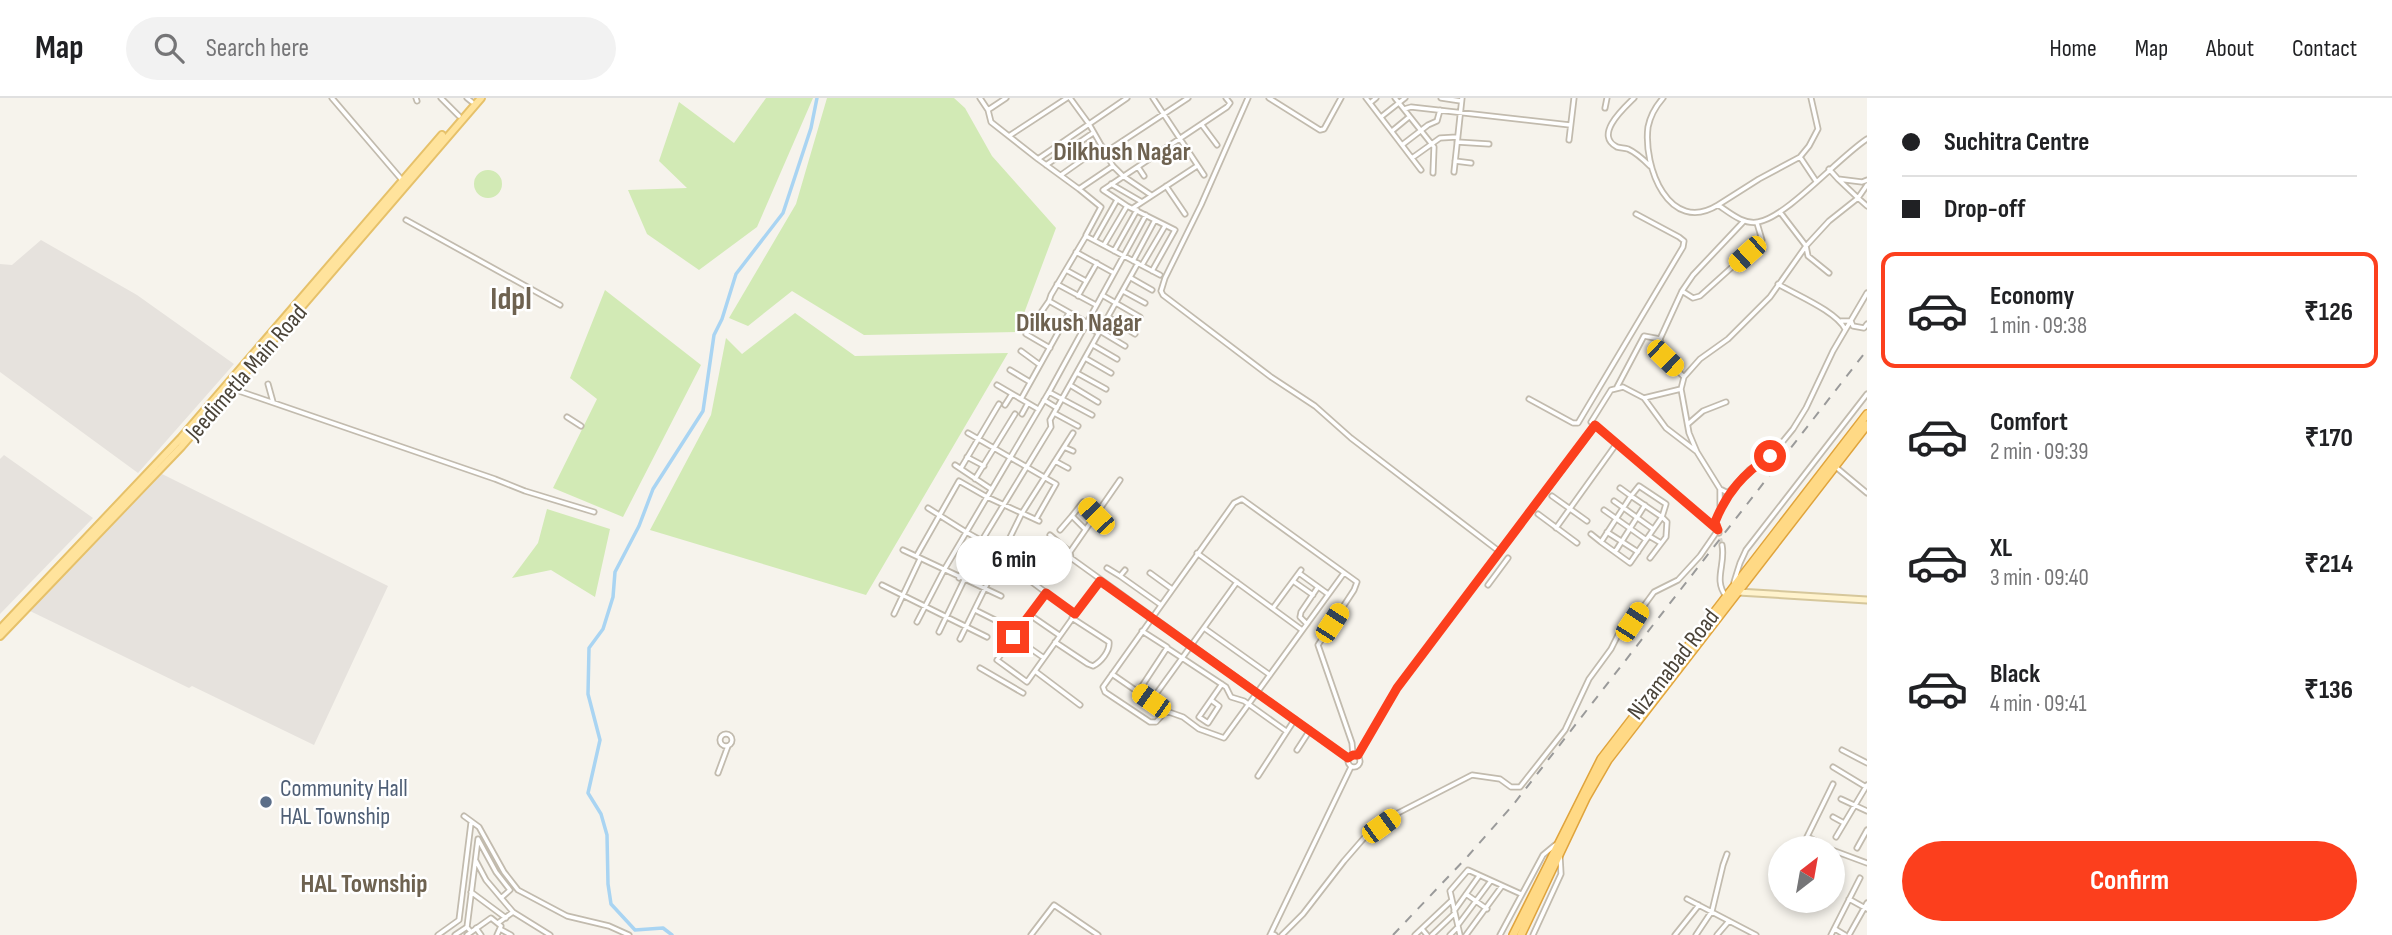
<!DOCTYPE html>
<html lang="en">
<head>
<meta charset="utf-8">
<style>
  :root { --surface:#fff; --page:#f2f2f2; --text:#202124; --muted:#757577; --line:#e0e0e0; --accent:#fc3f1d }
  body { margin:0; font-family:"Sofia Sans Condensed",sans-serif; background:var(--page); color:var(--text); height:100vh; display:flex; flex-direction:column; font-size:26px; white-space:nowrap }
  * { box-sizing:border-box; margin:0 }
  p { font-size:23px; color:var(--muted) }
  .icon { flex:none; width:38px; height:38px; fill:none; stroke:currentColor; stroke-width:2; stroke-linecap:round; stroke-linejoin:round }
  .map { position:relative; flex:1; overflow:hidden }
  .panel { display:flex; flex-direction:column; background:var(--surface); width:525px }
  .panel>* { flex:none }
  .banner { display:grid; align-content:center; height:154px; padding:0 35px; background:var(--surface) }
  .needle { width:46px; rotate:31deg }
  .fabs { position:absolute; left:1768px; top:738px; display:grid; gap:14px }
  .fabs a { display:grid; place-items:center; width:77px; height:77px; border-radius:50%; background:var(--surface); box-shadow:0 4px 10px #0003; font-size:35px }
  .end { position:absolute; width:32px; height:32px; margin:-16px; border:9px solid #fc3f1d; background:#fff; box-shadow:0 0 0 4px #fff }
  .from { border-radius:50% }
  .bubble { position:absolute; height:49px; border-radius:24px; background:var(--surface); box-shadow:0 4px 10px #0003; font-size:23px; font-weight:700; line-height:49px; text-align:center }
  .car { position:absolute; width:21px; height:42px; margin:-21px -10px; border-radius:9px; box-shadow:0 0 5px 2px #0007; background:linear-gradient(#f5c518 24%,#345 0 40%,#f5c518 0 76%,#345 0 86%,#f5c518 0) }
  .banner b { display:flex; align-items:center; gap:24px; height:66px; font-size:26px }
  .banner b+b { border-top:2px solid var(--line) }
  .banner i { width:18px; height:18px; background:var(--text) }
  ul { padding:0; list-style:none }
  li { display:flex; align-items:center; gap:21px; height:116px; margin:0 14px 10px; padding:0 21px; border:4px solid transparent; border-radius:14px }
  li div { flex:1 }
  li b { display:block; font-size:26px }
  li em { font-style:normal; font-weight:700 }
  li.selected { border-color:var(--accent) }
  li>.icon { width:63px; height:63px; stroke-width:1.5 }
  .button { display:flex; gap:14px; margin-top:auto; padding:14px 35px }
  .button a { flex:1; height:80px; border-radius:42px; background:var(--accent); color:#fff; font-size:28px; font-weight:700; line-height:80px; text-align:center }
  header { display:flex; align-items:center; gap:42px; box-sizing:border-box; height:98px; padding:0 35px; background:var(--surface); border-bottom:2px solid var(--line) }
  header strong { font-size:33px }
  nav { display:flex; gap:38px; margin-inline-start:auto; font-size:24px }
  .search { width:490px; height:63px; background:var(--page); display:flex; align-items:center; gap:18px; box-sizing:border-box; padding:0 24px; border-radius:38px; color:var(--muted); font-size:26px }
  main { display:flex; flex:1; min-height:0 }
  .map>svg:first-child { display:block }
  .industrial { fill:#e6e2dd }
  .green { fill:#d2eab5 }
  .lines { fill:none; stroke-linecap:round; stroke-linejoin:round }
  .canal { stroke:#a9d4f2; stroke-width:3.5 }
  .minor-tunnel { stroke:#d4d0c8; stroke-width:3.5; stroke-dasharray:3.5 2; stroke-linecap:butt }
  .minor-casing { stroke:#c2bbae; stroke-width:7 }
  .secondary-casing { stroke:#d6c79b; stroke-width:9 }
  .primary-casing { stroke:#e6c16a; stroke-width:10 }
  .trunk-casing { stroke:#e0a43c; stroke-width:10 }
  .minor { stroke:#fff; stroke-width:3.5 }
  .secondary { stroke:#fff3cd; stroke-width:5 }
  .primary { stroke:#ffe39c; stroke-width:6 }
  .trunk { stroke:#ffd985; stroke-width:7 }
  .rail { stroke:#9a9a9a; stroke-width:2; stroke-dasharray:9 9; stroke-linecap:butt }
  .route { stroke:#fc3f1d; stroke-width:9 }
  .service-dot { fill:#5c6f8a; stroke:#fff; stroke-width:2.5 }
  .labels { text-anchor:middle; stroke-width:5; stroke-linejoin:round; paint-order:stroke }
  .street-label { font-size:24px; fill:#4b4439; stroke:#fff }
  .service-label { font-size:24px; fill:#4e5e75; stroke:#fff; text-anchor:start }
  .neighbourhood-label { font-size:26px; font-weight:bold; fill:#6e6250; stroke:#fff }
  .district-label { font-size:32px; font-weight:bold; fill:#6e6250; stroke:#fff }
</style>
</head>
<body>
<header>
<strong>Map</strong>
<div class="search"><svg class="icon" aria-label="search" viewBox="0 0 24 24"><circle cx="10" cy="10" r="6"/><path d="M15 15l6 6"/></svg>Search here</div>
<nav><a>Home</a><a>Map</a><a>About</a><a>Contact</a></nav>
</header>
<main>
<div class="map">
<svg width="1867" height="837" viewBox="0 0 1867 837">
  <rect width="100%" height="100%" fill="#f6f3ec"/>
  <path class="industrial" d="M41,142L137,197L234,266L138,375L0,274V166L12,167Z
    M4,357L93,420L0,516V361Z
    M162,376L388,488L314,647L192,588L189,590L30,513Z"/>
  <path class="green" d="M766,0H813L757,129L699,172L647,136L628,92L687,90L659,63L679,4L734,45Z
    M827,0H954L965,10L992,58L1056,130L1017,234L864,237L792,193L748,228L729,220L796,106Z
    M474 86a14 14 0 1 1 28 0a14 14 0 1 1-28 0Z
    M605,192L701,267L623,419L553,390L597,301L570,280Z
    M795,215L855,258L1008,255L866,497L650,432L711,317L726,240L742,256Z
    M547,411L610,431L595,499L551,472L512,480L538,445Z"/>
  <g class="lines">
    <path class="canal" d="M672,837L663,830L635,832L611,806L608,786L607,737L601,716L588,695L600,642L588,596L589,550L603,531L613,499L615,474L639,428L653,391L703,313L714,237L722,221L736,176L783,115L811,30L817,0"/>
    <path class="minor-tunnel" d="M1719,435L1722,447"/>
    <g class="minor-casing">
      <path id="minor" d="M332,0L402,82
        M416,0L417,3
        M441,0L459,18
        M467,0L472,4
        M980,0L988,12L1006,0
        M1070,0L1089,26L1113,68L1123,78L1151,97
        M1153,0L1204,77
        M1248,0L1201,107L1165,180L1161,193L1163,197L1271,279L1315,308L1351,340L1500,454
        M1269,0L1320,32L1324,31L1341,0
        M1366,0L1421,72
        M1395,0L1434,49L1433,75
        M1441,0L1461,3
        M1634,0C1625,9 1593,37 1617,49C1621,50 1625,50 1628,51C1637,55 1644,62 1650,68
        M1663,0C1656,8 1650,19 1648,29C1643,69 1669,137 1718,107C1729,114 1743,127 1758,124C1787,119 1838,60 1867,41
        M1370,5L1376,0
        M1605,10L1607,0
        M1404,11L1411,9L1570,27
        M988,12L991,24L1038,61L1127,0
        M1381,19L1405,0
        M1202,27L1217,47
        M1392,33L1409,19
        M1009,38L1067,0
        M1569,42L1574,0
        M1457,44L1489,46
        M1402,47L1428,27L1437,23L1440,12
        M1106,54L1188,0
        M1800,59L1816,83
        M1412,60L1440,40L1457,39
        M1038,61L1079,91L1113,68
        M1455,63L1471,65
        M1046,67L1093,35
        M1138,69L1144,78
        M1829,71L1838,81L1862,84L1867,82
        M1454,74L1462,0
        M1061,77L1102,48
        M1838,81L1858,100L1867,87
        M1111,86L1142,104
        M1166,88L1185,116
        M1079,91L1101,109L1086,137
        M1718,107L1759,81L1800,59L1809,48L1818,31L1811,0
        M1133,110L1197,68
        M1780,114L1806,148L1808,158L1829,175
        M406,122L560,207
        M1095,141L1117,102
        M1104,147L1127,108
        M1114,153L1137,112
        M1076,154L1114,175
        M1133,163L1155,122
        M1142,167L1165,128
        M1066,172L1086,183
        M1152,173L1175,132L1127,108L1103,92L1227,9L1230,5L1226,0
        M1131,180L1152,192
        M1057,186L1096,207
        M1778,186C1796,197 1836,213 1845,231
        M1123,193L1145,205
        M1682,193L1693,200L1700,198L1762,142L1757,125
        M1102,197L1140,219
        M1078,198L1097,165
        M1049,203L1026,236L1050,250
        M1108,219L1135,236
        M1037,221L1059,233
        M1841,223H1851L1853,228L1864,230L1867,226
        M1086,224L1049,203L1051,197L1086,138L1160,177
        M1084,228L1099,235
        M1100,233L1125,248
        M1093,247L1117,261
        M1021,253L1040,267
        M1085,260L1111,275
        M1010,272L1030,284
        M1077,275L1106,291
        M1684,279L1665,260L1660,241L1682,193L1693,177L1744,123
        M268,286L273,304
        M997,287L1038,311
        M1070,287L1098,304
        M1617,289L1644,238L1660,241
        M1681,291L1684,279L1700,261L1728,241L1770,199L1806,148L1829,123L1858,100L1867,108
        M239,293L495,381L525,393L594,414
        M1049,294L1092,317
        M1644,300L1666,330L1696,353
        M1021,301L1069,215
        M1529,301L1573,325H1578L1683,149L1684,143L1679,139L1636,116
        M1044,302L1057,310
        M1005,307L1012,296
        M1054,315L1078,328
        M1022,316L1028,305
        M567,319L581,328
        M1688,326L1703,313L1726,304
        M968,335L1056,386L1036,421
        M1064,349L1073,353
        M967,359L984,368
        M1055,363L1068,370
        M955,367L991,391
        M961,370L999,306
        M1837,370L1867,395
        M975,381L1015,316
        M1120,382L1070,454L1071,460L1348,660
        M1620,390L1631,398L1639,388L1666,406L1662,419L1631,398L1601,444L1630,465L1662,419L1667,424L1666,439L1650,460
        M1552,398L1587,423
        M1614,403L1653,431
        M1720,408V391L1728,395
        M928,410L966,434L1020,464
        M1604,412L1645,441
        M1538,416L1577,445
        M1556,430L1617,345
        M1085,431L1072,418L1083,404L1096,417
        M1060,432L1072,418
        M1607,434L1638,454
        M1719,435L1718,432L1591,324L1611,292L1623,289L1644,300L1681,291L1689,335L1697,354L1720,391
        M1591,436L1601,444
        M1050,437L1070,454
        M1649,438L1661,445
        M1722,447C1726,466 1713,482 1726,498
        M903,452L1001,498
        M1615,454L1645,407
        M1197,455L1302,532
        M917,457L959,383L987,399L1039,423
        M1107,470L1120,478
        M1125,472L1120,478L1161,507
        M1150,475L1172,491
        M1299,475L1328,496
        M1025,479L1075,516
        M959,480L1051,329L1050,322L1054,315L1138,165
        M1293,483L1313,497
        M1734,484L1740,465L1746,452L1867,296
        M882,487L987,539
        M1488,487L1508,460
        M1046,495L997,562L1027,584L1099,483
        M1273,510L1301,472
        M975,512L995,522
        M894,516L920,461
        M1030,517L1059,537
        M917,524L944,472L1049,294L1146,117
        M1307,526L1300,519L1301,514L1318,489
        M1204,530L1270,577
        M1142,533L1167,549
        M939,534L964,482
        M1014,539L1044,560
        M960,541L1022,415L1073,335
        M1055,544L1088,566L1093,568C1101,564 1110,553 1109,544L1072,520
        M980,570L1023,595
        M1035,573L1080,607
        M1112,576L1151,603L1237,484
        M1138,594L1167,550L1226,589L1231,599L1244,603L1286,633
        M1211,602L1219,608L1208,625L1199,619L1222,586
        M1151,603L1166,613L1183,619L1199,631L1224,640L1344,475
        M1166,613L1156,624H1150L1105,594L1103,589L1234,405L1242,401L1357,484L1354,492L1318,547L1352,645L1353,657
        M720 642a6 6 0 1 1 12 0a6 6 0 1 1-12 0Z
        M1297,652L1310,632
        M1842,652L1867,665
        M1348 663a6 6 0 1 1 12 0a6 6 0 1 1-12 0Z
        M1358,657L1397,590L1596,327
        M1833,669L1866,689
        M718,675L728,648
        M1258,678L1295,621
        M1841,701L1867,713
        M464,718L479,729L504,774L518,792L567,818L609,828L629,837
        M1833,719L1844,725
        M1808,739L1829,750
        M1836,739L1867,687
        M1857,750L1867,732
        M1801,751L1833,686
        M1832,752L1867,765
        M476,763L486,782L513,814
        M471,794L506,820
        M1466,796L1487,811
        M1687,801L1756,837
        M1849,801L1867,811
        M1454,813L1479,778
        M498,825L513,814L550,837
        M1458,827L1490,784
        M467,829L478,741L496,774L510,792L501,800
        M476,830L481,837
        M500,831L511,837
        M1422,831L1427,837
        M1835,831L1845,837
        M1271,835L1351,669
        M438,837L459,822L471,725
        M455,837L467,829L471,834
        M467,837L491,820L501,828L497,837
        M1031,837L1054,807L1098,837
        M1270,837L1271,835L1275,837
        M1282,837L1303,816L1344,763L1364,740L1398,715L1472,677L1500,681L1511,689H1520L1565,632L1589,581L1611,551L1621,531L1632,524L1654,494L1678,482L1700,458L1718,432L1715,424L1728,395L1749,372L1771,358L1793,331L1806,310L1833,253L1867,195
        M1415,837L1451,803
        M1432,837L1454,816
        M1450,837L1457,830
        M1460,837L1450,793L1468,772L1521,796
        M1466,837L1502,788
        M1500,837L1543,757L1555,747
        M1533,837L1561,776L1560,758
        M1675,837L1699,807
        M1696,837L1712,813L1723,767L1727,756
        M1717,837L1729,823
        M1831,837L1860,780
        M1849,837L1867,805"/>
    </g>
    <g class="secondary-casing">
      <path id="secondary" d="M1738,494L1867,502"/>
    </g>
    <g class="primary-casing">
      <path id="primary" d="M0,531L181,340L442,37
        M0,538L181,349L481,0"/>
    </g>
    <g class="trunk-casing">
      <path id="trunk" d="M1513,837L1601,661L1867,316
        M1521,837L1586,700L1608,662L1867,327"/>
    </g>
    <use href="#minor" class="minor"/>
    <use href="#secondary" class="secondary"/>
    <use href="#primary" class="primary"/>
    <use href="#trunk" class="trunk"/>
    <path class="rail" d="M1393,837L1468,758L1513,707L1867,252"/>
  </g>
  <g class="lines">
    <path class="route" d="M1013,539L1046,495L1075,516L1100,483L1348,660L1353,657H1358L1397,590L1595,327L1718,432L1715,424C1727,394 1744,375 1770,358"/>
  </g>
  <circle class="service-dot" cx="266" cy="704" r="7"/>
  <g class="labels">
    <g class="street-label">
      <text transform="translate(246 274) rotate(-49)" y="8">Jeedimetla Main Road</text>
      <text transform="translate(1673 566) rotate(-52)" y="8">Nizamabad Road</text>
    </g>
    <g class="service-label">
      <text x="280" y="698">Community Hall<tspan x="280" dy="28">HAL Township</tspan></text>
    </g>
    <g class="neighbourhood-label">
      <text x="1122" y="62">Dilkhush Nagar</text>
      <text x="1079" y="233">Dilkush Nagar</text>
      <text x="364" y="794">HAL Township</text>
    </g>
    <g class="district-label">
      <text x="511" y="211">Idpl</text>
    </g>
  </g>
</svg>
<div class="fabs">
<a><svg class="needle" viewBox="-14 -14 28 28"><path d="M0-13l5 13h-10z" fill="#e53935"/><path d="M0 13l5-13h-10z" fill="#757577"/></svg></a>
</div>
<i class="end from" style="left:1770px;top:358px"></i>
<i class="end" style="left:1013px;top:539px"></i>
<div class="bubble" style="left:956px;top:438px;width:116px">6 min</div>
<i class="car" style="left:1747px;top:156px;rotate:228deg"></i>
<i class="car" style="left:1665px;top:260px;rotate:134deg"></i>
<i class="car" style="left:1096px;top:418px;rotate:316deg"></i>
<i class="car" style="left:1632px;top:524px;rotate:33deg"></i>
<i class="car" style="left:1332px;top:525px;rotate:33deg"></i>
<i class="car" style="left:1151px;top:603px;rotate:305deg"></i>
<i class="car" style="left:1381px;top:728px;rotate:54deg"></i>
</div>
<section class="panel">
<div class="banner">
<b><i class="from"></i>Suchitra Centre</b>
<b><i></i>Drop-off</b>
</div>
<ul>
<li class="selected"><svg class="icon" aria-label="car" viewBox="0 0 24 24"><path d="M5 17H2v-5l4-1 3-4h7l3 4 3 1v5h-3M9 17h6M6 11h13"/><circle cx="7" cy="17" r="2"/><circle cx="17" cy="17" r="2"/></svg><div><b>Economy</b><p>1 min · 09:38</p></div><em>₹126</em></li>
<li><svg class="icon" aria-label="car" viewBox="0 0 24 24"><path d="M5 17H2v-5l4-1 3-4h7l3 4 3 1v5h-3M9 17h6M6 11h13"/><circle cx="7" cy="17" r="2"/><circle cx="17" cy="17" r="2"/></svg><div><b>Comfort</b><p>2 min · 09:39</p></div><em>₹170</em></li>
<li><svg class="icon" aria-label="car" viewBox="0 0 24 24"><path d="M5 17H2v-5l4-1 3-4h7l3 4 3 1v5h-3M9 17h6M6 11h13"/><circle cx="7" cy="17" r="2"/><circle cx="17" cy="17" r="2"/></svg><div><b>XL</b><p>3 min · 09:40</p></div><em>₹214</em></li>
<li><svg class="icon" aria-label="car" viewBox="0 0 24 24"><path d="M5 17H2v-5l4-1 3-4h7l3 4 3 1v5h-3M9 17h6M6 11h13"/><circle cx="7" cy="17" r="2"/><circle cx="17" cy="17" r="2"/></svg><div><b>Black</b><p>4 min · 09:41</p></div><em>₹136</em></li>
</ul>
<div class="button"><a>Confirm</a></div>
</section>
</main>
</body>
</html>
